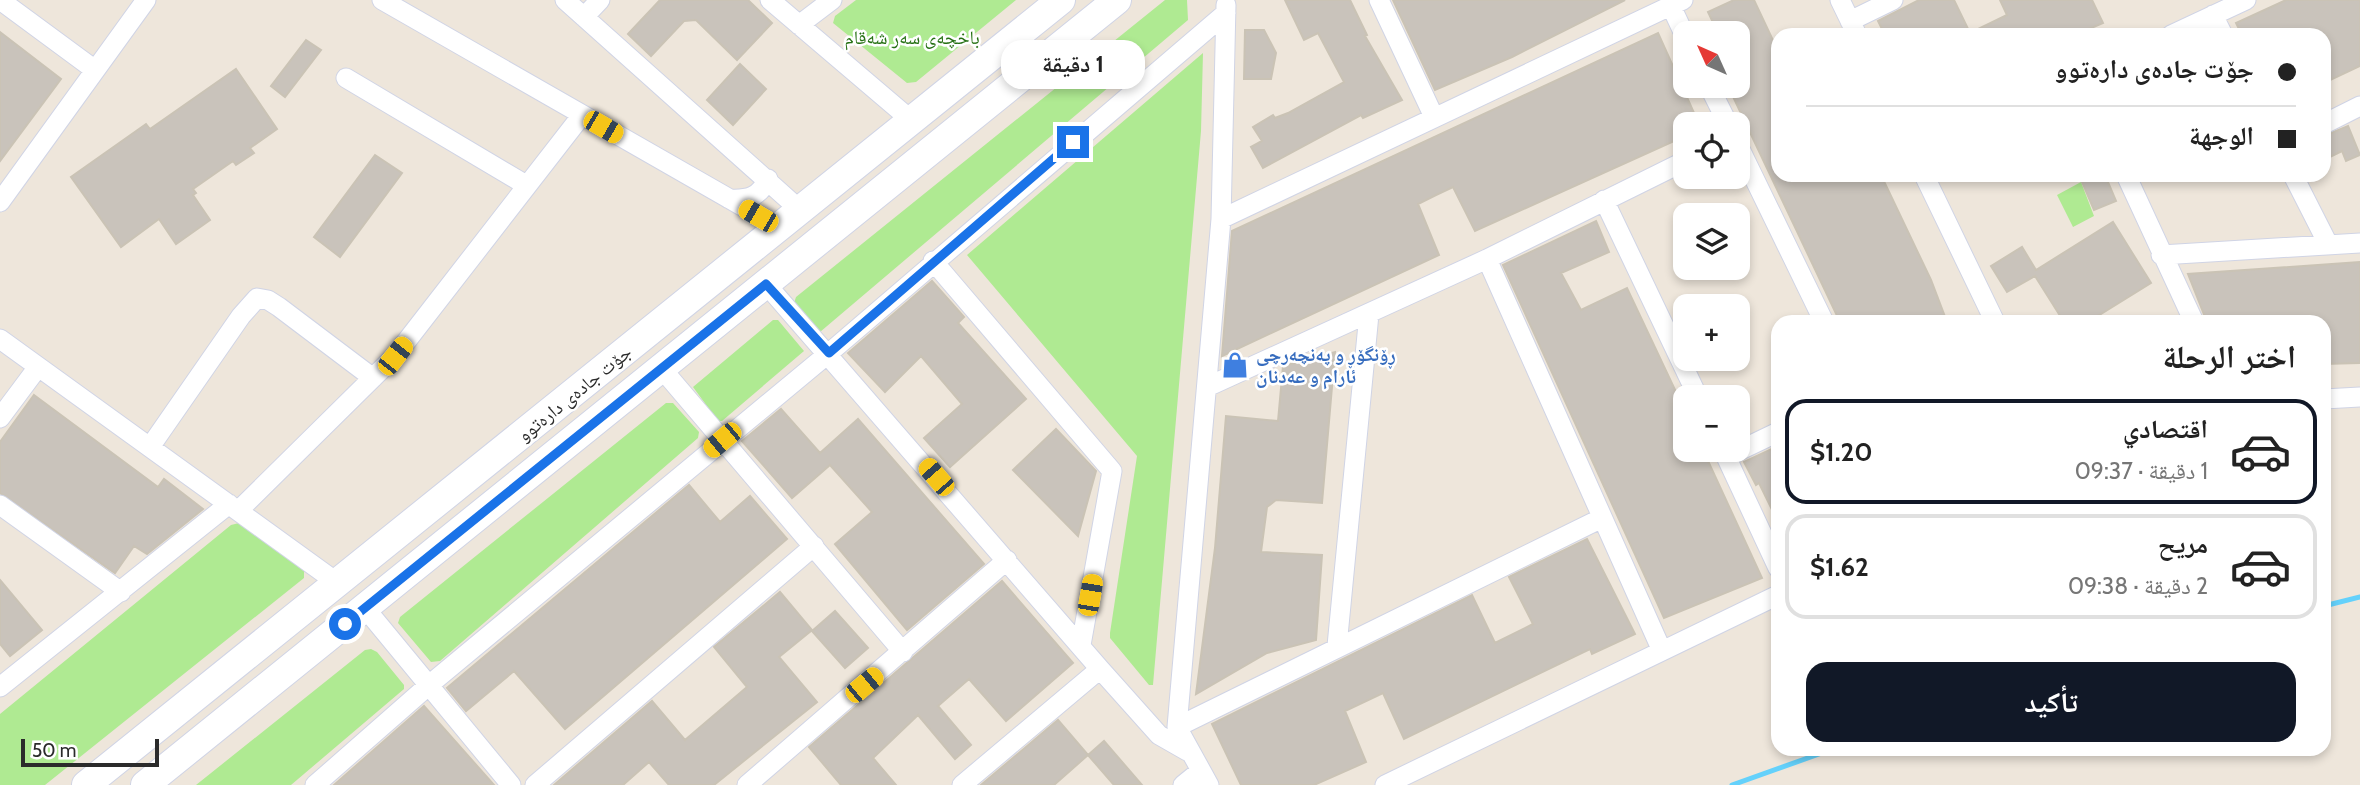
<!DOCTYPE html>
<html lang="ar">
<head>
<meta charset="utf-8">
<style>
  :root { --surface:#fff; --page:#f2f2f2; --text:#222; --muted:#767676; --line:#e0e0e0; --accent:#111827 }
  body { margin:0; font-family:Cabin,"Noto Naskh Arabic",sans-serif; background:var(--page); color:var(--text); direction:rtl; height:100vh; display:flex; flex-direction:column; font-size:26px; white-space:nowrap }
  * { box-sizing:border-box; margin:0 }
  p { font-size:23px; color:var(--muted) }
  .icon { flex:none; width:38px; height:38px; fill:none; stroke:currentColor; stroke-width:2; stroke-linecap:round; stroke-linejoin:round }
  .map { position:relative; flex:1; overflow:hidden; direction:ltr }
  .drawer { position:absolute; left:1771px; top:315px; width:560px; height:441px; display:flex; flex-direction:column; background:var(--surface); border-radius:21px; box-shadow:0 4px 10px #0003; direction:rtl }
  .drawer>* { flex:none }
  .hud { position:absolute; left:1771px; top:28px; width:560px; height:154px; border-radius:21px; box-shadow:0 4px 10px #0003; direction:rtl; display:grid; align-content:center; height:154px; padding:0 35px; background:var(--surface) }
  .needle { width:46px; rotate:315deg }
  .controls { position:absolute; left:1673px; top:21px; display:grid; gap:14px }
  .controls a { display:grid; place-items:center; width:77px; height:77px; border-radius:14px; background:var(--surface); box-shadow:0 4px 10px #0003; font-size:35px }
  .scale { position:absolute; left:21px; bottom:18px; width:138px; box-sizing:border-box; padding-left:7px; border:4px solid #2b2b2b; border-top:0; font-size:19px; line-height:24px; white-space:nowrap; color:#2b2b2b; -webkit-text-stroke:5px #fff; paint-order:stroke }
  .end { position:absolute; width:32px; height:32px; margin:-16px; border:9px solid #1a73e8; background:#fff; box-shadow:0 0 0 4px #fff }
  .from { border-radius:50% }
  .bubble { position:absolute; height:49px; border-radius:21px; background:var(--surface); box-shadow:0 4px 10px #0003; font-size:23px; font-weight:800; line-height:49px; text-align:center; direction:rtl }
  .car { position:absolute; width:21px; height:42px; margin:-21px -10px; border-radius:9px; box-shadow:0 0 5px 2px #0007; background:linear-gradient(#f5c518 24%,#345 0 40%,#f5c518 0 76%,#345 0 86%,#f5c518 0) }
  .hud b { display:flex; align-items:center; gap:24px; height:66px; font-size:26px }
  .hud b+b { border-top:2px solid var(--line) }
  .hud i { width:18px; height:18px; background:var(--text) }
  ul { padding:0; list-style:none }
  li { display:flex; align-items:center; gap:21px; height:105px; margin:0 14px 10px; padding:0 21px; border:4px solid var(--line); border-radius:21px }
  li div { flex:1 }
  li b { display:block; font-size:26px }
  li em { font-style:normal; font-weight:800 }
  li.selected { border-color:var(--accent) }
  li>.icon { width:63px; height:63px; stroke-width:1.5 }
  h2 { padding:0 35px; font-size:32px; line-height:84px }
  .cta { display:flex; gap:14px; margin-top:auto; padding:14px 35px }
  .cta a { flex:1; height:80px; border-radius:21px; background:var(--accent); color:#fff; font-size:28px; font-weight:800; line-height:80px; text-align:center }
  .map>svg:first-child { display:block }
  .green { fill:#afea92 }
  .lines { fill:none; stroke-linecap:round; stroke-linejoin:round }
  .stream { stroke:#64d1fb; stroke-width:5 }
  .building { fill:#c9c3bb; stroke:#cac3b5; stroke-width:2 }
  .minor-casing { stroke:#d0d4e5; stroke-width:21 }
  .secondary-casing { stroke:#d0d4e5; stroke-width:30 }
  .minor { stroke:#fff; stroke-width:19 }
  .secondary { stroke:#fff; stroke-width:28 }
  .route { stroke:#1a73e8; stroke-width:9 }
  .labels { text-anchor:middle; stroke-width:5; stroke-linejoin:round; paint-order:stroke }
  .park-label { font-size:19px; fill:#257013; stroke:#fff }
  .shop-label { font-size:19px; font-weight:bold; fill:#366cbe; stroke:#fff; text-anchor:start }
  .street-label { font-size:19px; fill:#2b2b2b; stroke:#fff }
</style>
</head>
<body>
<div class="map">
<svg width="2360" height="785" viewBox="0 0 2360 785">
  <rect width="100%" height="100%" fill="#eee6db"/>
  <path class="green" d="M856,0H1016L916,82L907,83L833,23L835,16Z
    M1165,0H1187L1188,20L820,332L794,303L796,297Z
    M1203,53L1201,131L1153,685H1149L1110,638V633L1137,456L967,255Z
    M2081,182L2094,216L2073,227L2057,195Z
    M773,320H778L804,351L722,421H718L693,387Z
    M666,403H673L699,432L698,438L440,661L431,662L398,623L400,617Z
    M239,523L304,570V578L45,785H0V714L231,525Z
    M371,649L377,652L404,685V689L291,785H196L365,650Z"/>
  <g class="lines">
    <path class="stream" d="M2324,606L2360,597
      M1732,785L1833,749"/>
  </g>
  <path class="building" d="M660,0H748L772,23L737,60L696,20L684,21L651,56L628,34Z
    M1285,0H1350L1367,35L1365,36L1402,100L1363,118L1361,115L1263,168L1251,147L1262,141L1253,127L1273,115L1275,118L1288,113L1344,82L1318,33L1304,40Z
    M1393,0H1625L1512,57L1435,90Z
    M1734,0H1754L1778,51V175H1881L1931,280L1947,322H1840L1728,86H1738V33H1718L1708,12Z
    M1919,0H1954L1970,33L2007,15L2000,0H2092L2103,23L2075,35H1885L1878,21Z
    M2286,0H2360V66L2324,83V35H2242L2236,23Z
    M1245,30H1264L1276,53L1271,79H1244Z
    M0,32L61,79L0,161Z
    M1658,33L1699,124H1685V136L1475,231L1453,187L1436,195L1418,204L1439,255L1222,356L1232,231Z
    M306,40L321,50L285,97L271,86Z
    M740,64L766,89L733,125L707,100Z
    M236,69L277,129L250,148L254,153L236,165L233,161L193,189L196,193L193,195L210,220L176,244L159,219L121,247L71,177L146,124L150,129Z
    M2348,126L2360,155L2346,161L2342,151L2324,160V136Z
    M375,155L402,173L340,257L314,237Z
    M2079,175H2105L2116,201L2094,210Z
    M1596,221L1609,252L1561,273L1581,310L1627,288L1685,411V450H1703L1762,578L1664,618L1503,265Z
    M2113,222L2151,283L2088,322H2064L2035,276L2007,292L1991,266L2022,247L2036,270Z
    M2360,262V363L2324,364V322H2207L2188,274Z
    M932,281L964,317L958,323L1026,399L950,467L924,438L962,404L921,356L885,392L848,353Z
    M1335,352L1322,503L1276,500L1267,507L1261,552L1322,555L1316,640L1267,653L1196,694L1215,548L1226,416L1278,421L1283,366Z
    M34,395L158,487L164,479L203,509L147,554L134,546L115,573L0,493V442Z
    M781,409L820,453L858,419L984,564L907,630L835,544L872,512L830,465L792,498L742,441Z
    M1056,429L1096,471L1078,536L1013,470Z
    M1778,446V522L1759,483L1756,485L1744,462Z
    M689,485L720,522L750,496L787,539L565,729L514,671L466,711L447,688Z
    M1587,539L1635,634L1592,654L1590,649L1404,739L1383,693L1345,711L1366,762L1314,785H1241L1212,724L1472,595L1495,643L1533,624L1509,577Z
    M0,580L42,630L10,656L0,644Z
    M1002,581L1073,663L1006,721L969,679L938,706L971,745L955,759L918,715L873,758L896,785H841L809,747Z
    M780,592L812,630L779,657L817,702L714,785H669L649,762L623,785H554L652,701L685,740L747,687L714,647Z
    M835,611L868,648L845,668L812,631Z
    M424,706L494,785H334Z
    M1058,720L1088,755L1054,785H981Z
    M1104,741L1142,785H1114L1088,755Z"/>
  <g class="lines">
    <g class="minor-casing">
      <path id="minor" d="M0,0L95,70
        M382,0L777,226
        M565,0L800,210
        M770,0L911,120
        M1379,0L1434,117
        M1840,0L1857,35
        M1671,6L1685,36
        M2213,15L2223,35
        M584,17L600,0
        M1850,21L1893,0
        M799,25L832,0
        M2171,35L2246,0
        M346,78L526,185
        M1709,86L1728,124
        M2324,124L2360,106
        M1738,145L1824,322
        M1924,175L1995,322
        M2126,175L2194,322
        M2293,175L2328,244
        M729,199C749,200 759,197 768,179
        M1604,200L1698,397
        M0,202L146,0
        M1221,219L1683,0
        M2161,255L2360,243
        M1487,259L1662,651
        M933,261L1112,471L1081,645
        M766,284L1100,669L1159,735L1187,751
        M0,339L339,584
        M662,369L903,652
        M1207,387L1487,259L1685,161
        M2324,399L2360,397
        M0,418L38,367
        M150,447L241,316L257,298L268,300L279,307L373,378
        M1723,450L1778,568
        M1726,457L1778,432
        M0,505L121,592
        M238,511L395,356L582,115
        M365,608L511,785
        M1337,646L1369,314
        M0,687L229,504
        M1177,727L1602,518
        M315,785L429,685L829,353L1226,13
        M535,785L814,546
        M747,785L1007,560
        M962,785L1100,669
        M1183,785L1199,772
        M1209,785L1177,727L1221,219L1226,5
        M1385,785L1778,595"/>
    </g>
    <g class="secondary-casing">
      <path id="secondary" d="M86,785L1061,0
        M145,785L1117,0"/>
    </g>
    <use href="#minor" class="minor"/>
    <use href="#secondary" class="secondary"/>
  </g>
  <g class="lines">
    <path class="route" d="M345,624L766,284L829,353L1073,142"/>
  </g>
  <defs>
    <g id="shop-bare" transform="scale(2.1)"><path d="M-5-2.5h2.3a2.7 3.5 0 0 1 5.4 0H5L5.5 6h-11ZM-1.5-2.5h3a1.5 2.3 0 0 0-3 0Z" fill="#3f7fe0" stroke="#fff" stroke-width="2.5" paint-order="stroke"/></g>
  </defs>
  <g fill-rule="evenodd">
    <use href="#shop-bare" x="1235" y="365"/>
  </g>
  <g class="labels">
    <g class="park-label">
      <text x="912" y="44">باخچەی سەر شەقام</text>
    </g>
    <g class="shop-label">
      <text x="1256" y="361">ڕۆنگۆڕ و پەنچەرچی<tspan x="1256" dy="22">ئارام و عەدنان</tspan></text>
    </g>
    <g class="street-label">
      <text transform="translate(574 393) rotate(-39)" y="7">جۆت جادەی دارەتوو</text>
    </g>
  </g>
</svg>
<div class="controls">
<a><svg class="needle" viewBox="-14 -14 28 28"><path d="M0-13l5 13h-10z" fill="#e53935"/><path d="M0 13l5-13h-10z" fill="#767676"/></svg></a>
<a><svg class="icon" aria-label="locate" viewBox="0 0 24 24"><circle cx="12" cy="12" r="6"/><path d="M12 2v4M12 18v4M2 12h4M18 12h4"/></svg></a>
<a><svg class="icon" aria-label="layers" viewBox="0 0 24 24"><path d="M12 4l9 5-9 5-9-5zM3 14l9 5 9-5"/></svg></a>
<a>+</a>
<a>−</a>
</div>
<div class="scale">50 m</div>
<i class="end from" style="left:345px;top:624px"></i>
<i class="end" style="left:1073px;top:142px"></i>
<div class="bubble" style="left:1001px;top:40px;width:144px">1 دقيقة</div>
<i class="car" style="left:603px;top:127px;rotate:120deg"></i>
<i class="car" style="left:758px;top:216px;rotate:300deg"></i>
<i class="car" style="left:395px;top:356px;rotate:38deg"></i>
<i class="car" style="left:722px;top:440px;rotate:230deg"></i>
<i class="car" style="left:936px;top:477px;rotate:319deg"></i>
<i class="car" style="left:1090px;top:595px;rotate:10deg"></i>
<i class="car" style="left:864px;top:685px;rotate:50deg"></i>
<div class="hud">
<b><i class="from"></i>جۆت جادەی دارەتوو</b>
<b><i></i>الوجهة</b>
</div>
<section class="drawer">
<h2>اختر الرحلة</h2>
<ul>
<li class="selected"><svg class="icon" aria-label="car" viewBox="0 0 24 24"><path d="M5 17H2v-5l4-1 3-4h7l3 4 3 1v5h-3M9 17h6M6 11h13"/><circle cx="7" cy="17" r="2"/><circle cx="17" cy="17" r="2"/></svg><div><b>اقتصادي</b><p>1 دقيقة · 09:37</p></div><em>$1.20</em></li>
<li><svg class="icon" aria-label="car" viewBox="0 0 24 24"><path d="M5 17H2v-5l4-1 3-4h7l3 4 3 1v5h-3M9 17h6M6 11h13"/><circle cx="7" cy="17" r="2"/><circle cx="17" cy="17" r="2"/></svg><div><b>مريح</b><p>2 دقيقة · 09:38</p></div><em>$1.62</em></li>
</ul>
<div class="cta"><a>تأكيد</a></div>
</section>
</div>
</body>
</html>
